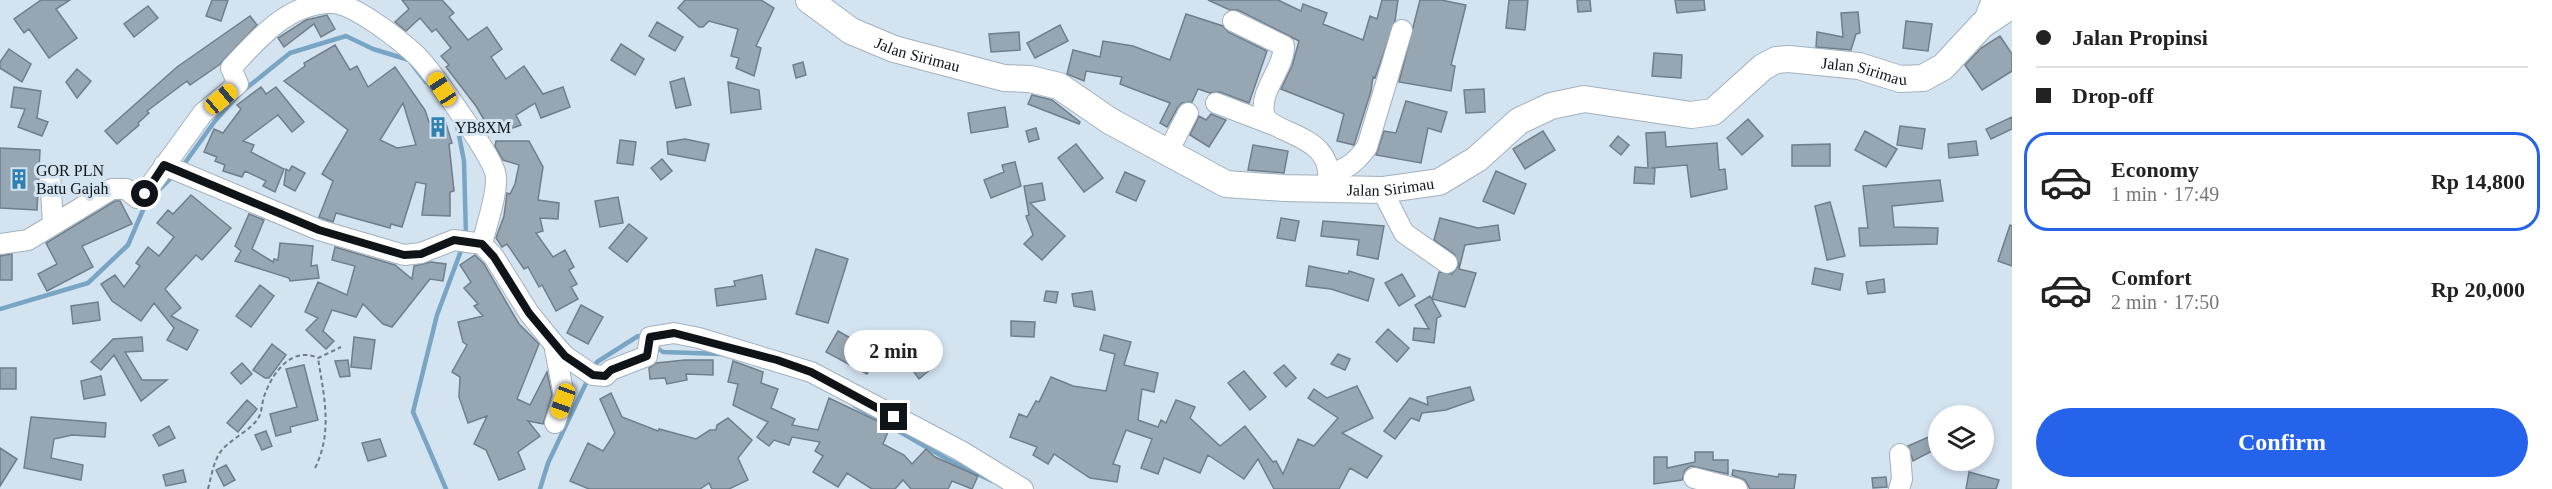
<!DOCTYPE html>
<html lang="en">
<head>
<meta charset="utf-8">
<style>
  :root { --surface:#fff; --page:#f6f6f6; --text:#222; --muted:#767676; --line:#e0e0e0; --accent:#2563eb }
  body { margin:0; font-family:"Times New Roman",serif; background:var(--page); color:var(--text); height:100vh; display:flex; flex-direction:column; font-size:22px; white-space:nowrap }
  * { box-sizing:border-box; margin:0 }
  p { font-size:20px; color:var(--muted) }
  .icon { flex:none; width:33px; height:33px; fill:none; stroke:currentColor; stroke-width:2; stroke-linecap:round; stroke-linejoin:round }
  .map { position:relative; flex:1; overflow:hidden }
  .side { display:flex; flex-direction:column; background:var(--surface); width:540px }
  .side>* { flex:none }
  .hud { display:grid; align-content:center; height:132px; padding:0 24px; background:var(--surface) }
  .buttons { position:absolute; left:1928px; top:405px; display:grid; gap:12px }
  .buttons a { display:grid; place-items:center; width:66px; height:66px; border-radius:50%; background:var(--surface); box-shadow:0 3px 9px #0003; font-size:30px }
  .end { position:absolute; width:27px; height:27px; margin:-14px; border:8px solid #0e1418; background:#fff; box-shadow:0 0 0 3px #fff }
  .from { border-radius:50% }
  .bubble { position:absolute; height:42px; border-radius:21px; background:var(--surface); box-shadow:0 3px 9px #0003; font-size:20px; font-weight:600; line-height:42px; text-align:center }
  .car { position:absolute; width:18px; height:36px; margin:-18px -9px; border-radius:8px; box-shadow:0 0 4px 2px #0007; background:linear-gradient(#f5c518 24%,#345 0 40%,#f5c518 0 76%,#345 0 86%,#f5c518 0) }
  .hud b { display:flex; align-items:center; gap:21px; height:57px; font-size:22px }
  .hud b+b { border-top:2px solid var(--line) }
  .hud i { width:15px; height:15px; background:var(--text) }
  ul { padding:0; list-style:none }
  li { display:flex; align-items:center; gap:18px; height:99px; margin:0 12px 9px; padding:0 12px; border:3px solid transparent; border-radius:24px }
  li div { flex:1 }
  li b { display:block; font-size:22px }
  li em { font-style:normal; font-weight:600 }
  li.selected { border-color:var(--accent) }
  li>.icon { width:54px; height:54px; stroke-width:1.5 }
  .action { display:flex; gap:12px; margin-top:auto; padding:12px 24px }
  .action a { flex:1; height:69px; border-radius:36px; background:var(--accent); color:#fff; font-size:24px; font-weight:600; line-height:69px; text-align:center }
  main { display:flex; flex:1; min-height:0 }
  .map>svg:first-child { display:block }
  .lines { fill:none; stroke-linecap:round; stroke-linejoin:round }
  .stream { stroke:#79a5c5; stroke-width:4.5 }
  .building { fill:#96a6b2; stroke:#6f7e8a; stroke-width:1.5; fill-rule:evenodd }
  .minor-casing { stroke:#a1b1bd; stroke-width:22 }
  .major-casing { stroke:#a1b1bd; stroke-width:28 }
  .path { stroke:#717c84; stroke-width:2; stroke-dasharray:4.5 3; stroke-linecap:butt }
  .minor { stroke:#fff; stroke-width:20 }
  .major { stroke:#fff; stroke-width:26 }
  .route { stroke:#0e1418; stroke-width:8 }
  .labels { text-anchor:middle; stroke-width:6; stroke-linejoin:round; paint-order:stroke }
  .street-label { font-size:16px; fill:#0e1418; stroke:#d3e3f0 }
  .poi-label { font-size:16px; fill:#0e1418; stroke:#d3e3f0; text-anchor:start }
</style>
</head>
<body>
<main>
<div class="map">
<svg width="2012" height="489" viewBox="0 0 2012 489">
  <rect width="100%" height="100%" fill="#d3e3f0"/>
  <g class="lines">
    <path class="stream" d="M456,120L464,161L466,237
      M182,167L215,121L238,95L290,53L346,36L373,49L409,60L426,82
      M156,193L174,175
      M0,309L88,283L128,245L146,203
      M654,346L663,352L722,354
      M593,369L597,362L638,336L645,340
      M855,406L947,459L992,481
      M446,489L413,412L437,315L462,248
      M540,489L548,463L588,379"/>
  </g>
  <path class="building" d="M41,0H70L56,9L77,38L49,58L29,29L24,33L14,19Z
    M212,0H228L221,21L206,16Z
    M402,0H442L454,13L449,17L468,40L487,27L502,49L491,57L506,79L524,66L543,94L563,87L570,107L541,118L535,103L516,115L521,125L493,135L476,106L446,67L449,65L441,56L451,48L436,29L432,32L420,18L406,31L395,22L409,9Z
    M685,0H761L774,8L756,46L761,48L754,76L736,68L739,58L731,56L738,29L709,21L703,27H699L678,8Z
    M1208,0H1278L1301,11L1303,4L1327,13L1323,24L1363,40L1370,16L1377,19L1382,0H1398L1395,21L1375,78L1373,77L1371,91L1354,145L1337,141L1344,114L1281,89L1292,66L1299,41L1238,10H1230Z
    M1420,0H1441L1466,5L1451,65L1455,66L1451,91L1399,82Z
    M1509,0H1528L1525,30L1506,28Z
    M1577,0H1590L1591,11L1578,12Z
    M1675,0H1704L1705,10L1677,13Z
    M148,6L158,18L134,37L124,24Z
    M1858,12L1860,33L1856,34L1851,50L1816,47L1817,32L1843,37L1841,13Z
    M1186,14L1223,26L1228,32L1267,51L1249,103L1220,92L1210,93L1198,89L1192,102L1182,103L1178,107L1167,127L1160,123L1170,103L1120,84L1122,77L1086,71L1084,81L1067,74L1073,50L1100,57L1103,41L1133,46L1170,60Z
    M327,15L335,29L321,37L314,24L284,47L278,38L306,20Z
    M250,16L257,25L219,65L190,85L187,81L147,111L149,113L138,123L139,125L117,144L105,131L177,67Z
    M1906,21L1932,24L1928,51L1903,48Z
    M657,22L683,37L675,51L649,36Z
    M1060,25L1068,41L1035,58L1027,43Z
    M1019,32L1020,50L991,52L989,34Z
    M2000,36L2012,54V71L1982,90L1965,65L1981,48Z
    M621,44L644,59L635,75L611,60Z
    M335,45L350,70L357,66L368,87L395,67L425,110L429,122L444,117L452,143L449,144L454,191L450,192V216L422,215L426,184L416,182L402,227L391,224L390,228L336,213L333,222L319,217L333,181L322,174L348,130L284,81L305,66L304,63ZM403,103L416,145L397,148L380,140Z
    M9,49L31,64L22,82L0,68V62Z
    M1654,53L1682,55L1681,78L1652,76Z
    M803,62L806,75L796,78L793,65Z
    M77,69L91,81L77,98L66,82Z
    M684,78L691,105L676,108L670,82Z
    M728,82L759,90L761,109L731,113Z
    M14,87L41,91L37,118L48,122L42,136L18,127L25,109L11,107Z
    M261,87L266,94L276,87L304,122L292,132L278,115L243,141L254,145L251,152L284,169L275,192L263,186L266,181L245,171L242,177L223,171L225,165L215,161L217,157L204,152L214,129L223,133L241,109L237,105Z
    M1484,89L1485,112L1466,113L1464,90Z
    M1032,95L1052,100L1080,122L1079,124L1028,104Z
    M1406,101L1447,112L1441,132L1428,128L1421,163L1376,155L1384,131L1396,133Z
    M1005,107L1008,127L971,133L968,113Z
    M1211,114L1226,120L1209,147L1190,135L1199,116L1206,120Z
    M2012,117V129L1991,139L1986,129Z
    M1748,119L1763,136L1742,155L1727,138Z
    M1900,126L1925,129L1922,149L1897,145Z
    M1036,128L1039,139L1029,142L1026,131Z
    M1543,131L1555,150L1525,169L1513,149Z
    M1865,131L1897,149L1886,167L1855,150Z
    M1665,132L1666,147L1717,143L1719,170L1725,169L1727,189L1691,197L1687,165L1651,168H1655L1654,184L1634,183L1635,167L1648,168L1646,133Z
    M1618,136L1629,145L1621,155L1610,146Z
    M685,139L709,144L705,161L668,154L667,142Z
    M620,140L636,142L633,165L617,163Z
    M496,141H529L543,167L538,200L559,203L558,219L540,218L543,231L536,233L553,257L565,250L574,267L569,270L577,284L571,287L578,299L556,311L542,285L539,287L528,267L524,269L507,244L502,247L496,238L504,216L507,193L510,194L515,184L519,165L503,160L495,146Z
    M1976,141L1978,155L1949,158L1948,144Z
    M1076,144L1103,178L1084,192L1058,158Z
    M1830,144V166H1792V145Z
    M1253,145L1288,151L1284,173L1248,170Z
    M0,148L40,150L37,210L0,208Z
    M662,159L672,171L661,180L651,168Z
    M1015,162L1021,186L991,198L984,180L1004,172L1002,165Z
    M292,166L305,173L295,191L284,185L286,169L289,171Z
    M1496,171L1526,184L1514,214L1483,201Z
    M1125,172L1145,181L1136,201L1116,192Z
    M1940,180L1943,201L1892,206L1894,227L1938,228L1937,244L1860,246L1859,228H1868L1863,186Z
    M1042,183L1045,200L1030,203L1065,236L1042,260L1024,244L1033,235L1026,216L1029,215L1024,186Z
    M191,195L231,228L202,260L196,255L165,289L181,308L171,316L198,330L187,350L167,340L174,328L154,303L141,321L112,301L101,284L115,275L124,287L140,266L136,263L148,247L159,256L174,237L157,223L168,210L173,214Z
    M618,197L623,223L600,227L595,201Z
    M115,201H120L132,224L82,246L93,267L47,291L38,274L57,264L46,243Z
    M1830,202L1845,256L1827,260L1815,206Z
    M249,214L264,220L252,249L273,262L274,259L278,260L280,243L313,246L311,266L317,265L319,278L290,281L289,278L235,261L241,251L235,246Z
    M1281,218L1299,221L1295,241L1277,238Z
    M1440,218L1478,228L1498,225L1500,240L1465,245L1459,269L1476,273L1465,307L1432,299L1439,272L1452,274L1459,265L1454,254L1434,240Z
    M1323,221L1384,226L1378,259L1357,255L1359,240L1321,236Z
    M629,224L647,238L627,262L609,248Z
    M2010,225L2012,226V266L1998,261Z
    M335,247L395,265L412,279L414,266L431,262L446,264L443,281L430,279L392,327L383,324L363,304L356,317L332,310L323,331L334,341L326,349L306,330L318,318L305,312L318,282L347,295L355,266L332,260Z
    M816,249L848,259L828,323L796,314Z
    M12,254V280H0V256Z
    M475,255L484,264L519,324L539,344L517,399L530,405L547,372L552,395L543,424L528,421L540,436L518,452L525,469L499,480L486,450L474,444L487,416L468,423L459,397L460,377L452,372L467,345L463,342L458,322L483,316L474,306L478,304L464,288L471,282L460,265Z
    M1309,266L1348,274L1349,271L1374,279L1368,301L1331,289L1306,286Z
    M1815,268L1843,274L1840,290L1812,284Z
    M1402,274L1415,296L1399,306L1385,283Z
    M762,275L766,299L717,306L715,289L735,286L734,281Z
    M1884,279L1885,292L1868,294L1866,282Z
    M260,285L274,296L251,327L236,316Z
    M1046,291L1058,292L1056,303L1044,301Z
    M1092,291L1095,310L1074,306L1072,294Z
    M1430,296L1441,316L1437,318L1434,343L1413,340L1414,328L1429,329L1415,305Z
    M98,302L100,320L73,324L71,306Z
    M581,305L603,317L588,344L567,333Z
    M1011,321L1035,322L1034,337L1011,336Z
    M1388,329L1409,348L1397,362L1376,342Z
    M838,331L877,353L867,374L826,352Z
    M890,332L905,344L892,360L878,348Z
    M1104,335L1131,342L1124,365L1158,373L1154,392L1142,389L1138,420L1158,427L1161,420L1166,423L1176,400L1195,407L1190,418L1220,446L1245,426L1273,462L1276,461L1283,474L1298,439L1314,446L1338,418L1308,398L1314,389L1327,398L1357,386L1373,418L1342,433L1382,456L1367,478L1350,468L1339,489H1274L1258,459L1244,479L1208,455L1200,473L1164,458L1158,474L1141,468L1152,439L1126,430L1113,464L1120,466L1117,482L1090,478L1054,454L1048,464L1033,455L1037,447L1010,437L1019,414L1027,417L1036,401L1039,402L1051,377L1073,386L1106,391L1115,354L1100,350Z
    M142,337L143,351L125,352L142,380H167L141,401L114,355L101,370L91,362L113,339Z
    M354,337L375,340L371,369L351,367Z
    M272,344L286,355L269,378H265L253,370Z
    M1338,354L1350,359L1345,370L1331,364Z
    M923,359L931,369L919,379L911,368Z
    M348,360L350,376L340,377L335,361Z
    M685,360H713V375L686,374L687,380L667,384L665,378L650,379L649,368L656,363Z
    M733,361L763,372L761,383L778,389L771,408L795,419L792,425L818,430L829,398L890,427L883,444L904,455L912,464L926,449L935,457L978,476L972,489L952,481L948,489H911L903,480L895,489H872L847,473L838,487L813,472L823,456L815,451L820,442L792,437L789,445L774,440L769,446L757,437L768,422L733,405L738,384L728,382Z
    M242,363L252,374L241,384L231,373Z
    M304,365L318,420L290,427L291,432L276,436L270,414L297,407L286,369Z
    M1284,365L1296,378L1286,387L1274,373Z
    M0,368H16V389H0Z
    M1244,371L1266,397L1250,410L1228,383Z
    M101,376L105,395L84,399L81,381Z
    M1470,387L1474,400L1446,410L1422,413L1419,421L1411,418L1395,439L1384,431L1410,398L1428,405L1427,397Z
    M611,393L622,417L658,431L659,429L696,439L710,430H716L717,425L728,418L752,440L738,458L748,480L729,489H712L709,483L700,489H589L570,481L588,443L603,451L615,433L600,399Z
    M247,400L257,409L238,432L227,423Z
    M31,417L106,423L105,437L72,435L54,439L51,458L83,465L81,480L24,468Z
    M169,426L175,438L159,446L153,435Z
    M266,431L272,446L262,450L255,435Z
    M1931,436L1936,449L1913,461L1908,446Z
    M380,439L386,456L368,461L362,443Z
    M0,448L17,459L0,486Z
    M1695,452H1713V460H1728V474L1691,466L1685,470L1682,480L1654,484V457H1667V468L1695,462Z
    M226,465L235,480L224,486L216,470Z
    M183,470L186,482L166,486L163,475Z
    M1733,470L1778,477L1779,474L1796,475L1794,489H1750L1745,480L1732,475Z
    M1969,472L1999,480L1996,489H1966Z
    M1886,477L1887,487L1873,488L1872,478Z"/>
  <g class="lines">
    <g class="minor-casing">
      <path id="minor" d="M1233,21L1284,46C1284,69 1260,89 1264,113C1268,136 1339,132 1327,187
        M1982,25L1992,0
        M1216,103L1271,124L1269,122
        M1167,154L1188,113
        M164,165L319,230L404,255L421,253L454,240L482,244L494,257L529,313L554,344L565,356L593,375L605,376L611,370L647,356L650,337L674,333L699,338L811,372L961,451L1023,489
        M1330,173C1348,169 1356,162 1367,147L1402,30
        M50,174L53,224
        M1382,190L1404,233L1447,263
        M0,244L28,240L112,189H126L137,198L142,197L203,113L238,84L231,68C258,39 288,3 331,3C352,2 400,40 416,55C431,69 490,154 495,172C500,188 486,226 482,244
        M554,344L564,396L555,423
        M1694,478L1737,489
        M1899,489L1902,479L1900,454"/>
    </g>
    <g class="major-casing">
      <g id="major">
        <path id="s1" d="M809,0L851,31L894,49L1004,78L1030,79L1059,86L1110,121L1226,184L1284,188L1382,190L1439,182L1477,159L1519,121L1551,106L1584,99L1691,115L1713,112L1763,67L1776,60L1789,59L1859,66L1900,79L1923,78L1943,67L1982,25L2012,5"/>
      </g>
    </g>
    <path class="path" d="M315,468C333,432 324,396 318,358
      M208,489C211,478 213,464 219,454C228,440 247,433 257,420C263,412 261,403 265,394C273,372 292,346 318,358L341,347"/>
    <use href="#minor" class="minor"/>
    <use href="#major" class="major"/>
  </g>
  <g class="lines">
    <path class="route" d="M145,194L164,165L319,230L404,255L421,254L454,240L482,244L494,257L529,313L565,356L593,375L605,376L611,370L647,356L650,337L674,333L777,360L811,372L894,417"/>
  </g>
  <defs>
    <g id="building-bare" transform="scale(1.62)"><path d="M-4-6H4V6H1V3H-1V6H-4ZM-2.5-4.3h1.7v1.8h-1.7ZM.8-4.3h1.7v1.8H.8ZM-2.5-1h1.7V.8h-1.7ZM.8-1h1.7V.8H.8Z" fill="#3180b2" stroke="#d3e3f0" stroke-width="2.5" paint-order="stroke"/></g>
  </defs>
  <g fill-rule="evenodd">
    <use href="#building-bare" x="438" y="127"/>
    <use href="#building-bare" x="19" y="179"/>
  </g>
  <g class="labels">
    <g class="street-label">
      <text dy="6" stroke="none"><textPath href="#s1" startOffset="123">Jalan Sirimau</textPath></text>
      <text dy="6" stroke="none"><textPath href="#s1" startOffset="1148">Jalan Sirimau</textPath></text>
      <text dy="6" stroke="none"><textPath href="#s1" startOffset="627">Jalan Sirimau</textPath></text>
    </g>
    <g class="poi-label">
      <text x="455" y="133">YB8XM</text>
      <text x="36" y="176">GOR PLN<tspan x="36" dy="18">Batu Gajah</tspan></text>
    </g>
  </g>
</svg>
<div class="buttons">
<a><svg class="icon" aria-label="layers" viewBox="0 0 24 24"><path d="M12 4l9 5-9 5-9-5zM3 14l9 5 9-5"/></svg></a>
</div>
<i class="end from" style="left:145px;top:194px"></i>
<i class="end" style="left:894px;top:417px"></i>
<div class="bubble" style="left:844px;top:330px;width:99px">2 min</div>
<i class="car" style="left:442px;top:89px;rotate:327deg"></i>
<i class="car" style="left:221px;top:99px;rotate:50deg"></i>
<i class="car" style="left:563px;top:401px;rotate:200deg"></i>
</div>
<section class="side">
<div class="hud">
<b><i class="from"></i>Jalan Propinsi</b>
<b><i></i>Drop-off</b>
</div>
<ul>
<li class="selected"><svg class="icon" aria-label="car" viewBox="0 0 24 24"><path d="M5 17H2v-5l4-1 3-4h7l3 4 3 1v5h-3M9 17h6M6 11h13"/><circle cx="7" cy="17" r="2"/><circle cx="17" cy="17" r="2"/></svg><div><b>Economy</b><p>1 min · 17:49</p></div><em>Rp 14,800</em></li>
<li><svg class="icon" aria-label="car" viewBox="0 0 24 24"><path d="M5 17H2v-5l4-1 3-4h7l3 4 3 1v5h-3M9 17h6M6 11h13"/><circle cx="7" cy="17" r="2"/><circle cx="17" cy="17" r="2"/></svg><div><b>Comfort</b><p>2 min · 17:50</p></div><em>Rp 20,000</em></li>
</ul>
<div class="action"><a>Confirm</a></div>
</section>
</main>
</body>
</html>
